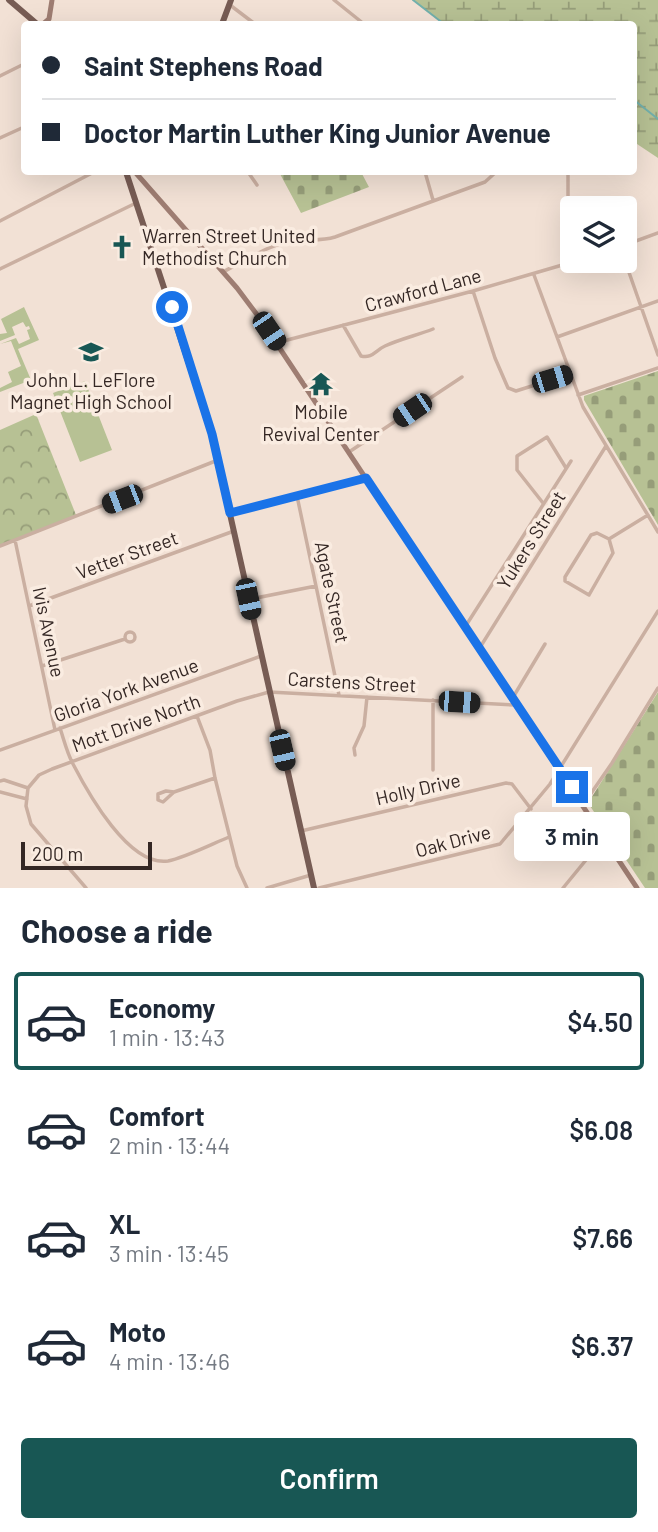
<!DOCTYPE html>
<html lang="en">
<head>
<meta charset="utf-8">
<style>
  :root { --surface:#fff; --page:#f2f2f3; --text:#1f2937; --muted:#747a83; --line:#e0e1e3; --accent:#185754 }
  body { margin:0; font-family:Barlow,sans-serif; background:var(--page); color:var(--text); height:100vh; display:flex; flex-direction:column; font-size:26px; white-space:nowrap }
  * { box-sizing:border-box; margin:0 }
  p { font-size:23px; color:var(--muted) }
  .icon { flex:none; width:38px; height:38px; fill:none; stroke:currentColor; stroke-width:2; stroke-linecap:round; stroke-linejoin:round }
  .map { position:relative; height:888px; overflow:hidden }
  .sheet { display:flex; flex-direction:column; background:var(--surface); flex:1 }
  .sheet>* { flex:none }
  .guide { position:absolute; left:21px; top:21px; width:616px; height:154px; border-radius:7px; box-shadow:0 7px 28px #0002; display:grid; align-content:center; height:154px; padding:0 21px; background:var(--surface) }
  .fabs { position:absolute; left:560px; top:196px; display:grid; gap:14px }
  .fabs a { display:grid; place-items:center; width:77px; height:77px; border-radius:7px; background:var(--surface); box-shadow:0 7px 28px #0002; font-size:35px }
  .scale { position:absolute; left:21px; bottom:18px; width:131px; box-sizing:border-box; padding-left:7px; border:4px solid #342724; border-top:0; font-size:19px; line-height:24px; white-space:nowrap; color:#342724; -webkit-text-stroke:5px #faece1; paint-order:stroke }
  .end { position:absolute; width:32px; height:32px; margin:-16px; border:9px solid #1a73e8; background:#fff; box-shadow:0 0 0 4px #fff }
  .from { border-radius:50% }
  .bubble { position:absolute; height:49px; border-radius:7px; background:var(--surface); box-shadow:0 7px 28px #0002; font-size:23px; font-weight:600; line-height:49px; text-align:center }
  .car { position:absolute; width:21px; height:42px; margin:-21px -10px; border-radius:9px; box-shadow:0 0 5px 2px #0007; background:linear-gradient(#222 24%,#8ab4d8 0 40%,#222 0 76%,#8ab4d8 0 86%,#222 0) }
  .guide b { display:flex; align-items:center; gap:24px; height:66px; font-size:26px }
  .guide b+b { border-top:2px solid var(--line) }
  .guide i { width:18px; height:18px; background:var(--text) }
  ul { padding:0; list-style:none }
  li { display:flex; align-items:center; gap:21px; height:98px; margin:0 14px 10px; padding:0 7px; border:4px solid transparent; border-radius:7px }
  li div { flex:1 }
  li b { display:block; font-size:26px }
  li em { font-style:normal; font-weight:600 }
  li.current { border-color:var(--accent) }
  li>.icon { width:63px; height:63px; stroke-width:1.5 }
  h2 { padding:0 21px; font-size:32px; line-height:84px }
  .primary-button { display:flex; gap:14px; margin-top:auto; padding:14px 21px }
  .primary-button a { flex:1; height:80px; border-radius:7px; background:var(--accent); color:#fff; font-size:28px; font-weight:600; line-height:80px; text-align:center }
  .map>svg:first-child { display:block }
  .grass { fill:#b7c194 }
  .wetland { fill:url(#wetland-marsh) }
  .cemetery { fill:url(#cemetery-stones) }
  .park { fill:url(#park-crowns) }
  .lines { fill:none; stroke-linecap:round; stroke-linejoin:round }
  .stream { stroke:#72b0ac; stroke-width:2 }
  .minor { stroke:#caafa1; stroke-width:3.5 }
  .secondary { stroke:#9e7d72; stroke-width:5 }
  .primary { stroke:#775c54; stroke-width:6 }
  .route { stroke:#1a73e8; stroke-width:9 }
  .labels { text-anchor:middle; stroke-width:7; stroke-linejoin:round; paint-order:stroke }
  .poi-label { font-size:19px; fill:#342724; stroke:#faece1 }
  .street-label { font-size:19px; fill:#342724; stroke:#faece1 }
</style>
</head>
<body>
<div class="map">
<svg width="658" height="888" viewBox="0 0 658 888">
  <defs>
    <pattern id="wetland-marsh" width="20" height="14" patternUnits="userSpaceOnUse" patternTransform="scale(1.75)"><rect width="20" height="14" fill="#b7c194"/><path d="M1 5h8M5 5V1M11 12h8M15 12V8" fill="none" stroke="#969d79"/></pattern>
    <pattern id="cemetery-stones" width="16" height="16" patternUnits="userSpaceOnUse" patternTransform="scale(1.75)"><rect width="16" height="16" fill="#b7c194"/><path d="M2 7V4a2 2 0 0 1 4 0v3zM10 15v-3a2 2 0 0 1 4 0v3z" fill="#969d79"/></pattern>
    <pattern id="park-crowns" width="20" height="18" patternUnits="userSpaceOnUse" patternTransform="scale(1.75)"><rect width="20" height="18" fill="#b7c194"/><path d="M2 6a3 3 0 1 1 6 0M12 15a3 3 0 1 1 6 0" fill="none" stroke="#969d79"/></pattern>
  </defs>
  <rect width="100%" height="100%" fill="#f2e1d5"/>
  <path class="grass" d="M24,307L39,340L18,349L31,380L0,392V388L12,382L8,372L21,366L11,341L0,344L16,338L19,344L30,339L27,330L30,329L29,326L26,327L23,322L12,327L15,335L0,341V334L7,333L1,319Z
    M85,381L112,450L80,462L53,393Z"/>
  <path class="wetland" d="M413,0H658V158L634,142V24H444Z"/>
  <path class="cemetery" d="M279,172H361L369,187L301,213Z
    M658,371V525L584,400V396Z
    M658,692V888H645L588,803Z"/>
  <path class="park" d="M36,414L76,515L0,545V430Z"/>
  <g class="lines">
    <path class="stream" d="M413,0L444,24
      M634,100L658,119"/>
    <path class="minor" d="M334,0L364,24
      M230,5L255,24
      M0,76L24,64
      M0,138L24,127
      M248,172L257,185
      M425,172L433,200
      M568,172V243L572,258
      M0,221L94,172
      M625,245L658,233
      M625,261L658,355
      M0,269L136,203
      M223,272C244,261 267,246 290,241C306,238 320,242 335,237L485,182L496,172
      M534,275L583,407L658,532
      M473,291L495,358L508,388L516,391L570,374
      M343,325L361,356C372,359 376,350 385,346C400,339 418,335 433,329
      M557,337L658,301
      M276,343L473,291L576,261
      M578,395L658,368
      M349,452L462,377
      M297,496L339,695
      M543,503L517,470V456L547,437L566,468
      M230,513L366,478
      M609,539L597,533L591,535L565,577V581L589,595L613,553L609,539L648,515
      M15,540L55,730
      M0,546L218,460
      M251,599L316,586
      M29,606L234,531
      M465,627L571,461
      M125 637a5 5 0 1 1 10 0a5 5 0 1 1-10 0Z
      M479,649L606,446
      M42,666L125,639
      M512,699L545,644
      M197,716L210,750L215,778L237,866L247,888
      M60,728C64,740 67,753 73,764C88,793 129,867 168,861C184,858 212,844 229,837
      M0,750L261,656
      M355,755L354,748L364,726L367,697
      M433,770V700
      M0,781L4,780L28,788
      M166,791L174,792L163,802L158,800V794Z
      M0,792L27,799
      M174,792L215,778
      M583,805L612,763L658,688
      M301,831L506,783L512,784L531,809
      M86,888L31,824L26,806L28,788L39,775L52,769L237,701L269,692L515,705
      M267,888L311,875
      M319,888L500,844L550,784L658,611
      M563,888L604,838"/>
    <path class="secondary" d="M43,24L49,19L52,0
      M135,172L237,288L261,320L637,888"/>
    <path class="primary" d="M9,0L37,24
      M222,24L231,0
      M126,172L212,434L314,888"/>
  </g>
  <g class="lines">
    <path class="route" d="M172,307L212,434L230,513L366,478L572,787"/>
  </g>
  <defs>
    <g id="church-bare" transform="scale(1.89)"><path d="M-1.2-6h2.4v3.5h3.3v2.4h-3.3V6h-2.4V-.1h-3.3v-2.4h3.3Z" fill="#185754" stroke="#faece1" stroke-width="2.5" paint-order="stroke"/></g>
    <g id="school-bare" transform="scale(1.89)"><path d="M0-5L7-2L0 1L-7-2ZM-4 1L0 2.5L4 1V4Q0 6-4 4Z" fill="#185754" stroke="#faece1" stroke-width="2.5" paint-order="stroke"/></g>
    <g id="temple-bare" transform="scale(1.89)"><path d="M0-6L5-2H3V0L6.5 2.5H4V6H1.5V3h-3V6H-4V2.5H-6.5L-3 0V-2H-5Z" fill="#185754" stroke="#faece1" stroke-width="2.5" paint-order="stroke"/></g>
  </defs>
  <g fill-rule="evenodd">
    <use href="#church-bare" x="122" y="247"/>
    <use href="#school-bare" x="91" y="352"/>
    <use href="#temple-bare" x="321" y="384"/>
  </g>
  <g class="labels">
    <g class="poi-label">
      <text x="142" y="243" text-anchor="start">Warren Street United<tspan x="142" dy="22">Methodist Church</tspan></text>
      <text x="91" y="387">John L. LeFlore<tspan x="91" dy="22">Magnet High School</tspan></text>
      <text x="321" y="419">Mobile<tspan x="321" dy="22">Revival Center</tspan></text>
    </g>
    <g class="street-label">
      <text transform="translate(423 290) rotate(-15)" y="7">Crawford Lane</text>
      <text transform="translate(531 540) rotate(-58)" y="7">Yukers Street</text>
      <text transform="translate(127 555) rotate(-20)" y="7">Vetter Street</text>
      <text transform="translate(332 592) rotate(78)" y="7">Agate Street</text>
      <text transform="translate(49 632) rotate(78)" y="7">Ivis Avenue</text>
      <text transform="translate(352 682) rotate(3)" y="7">Carstens Street</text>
      <text transform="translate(126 690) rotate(-20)" y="7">Gloria York Avenue</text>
      <text transform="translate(136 723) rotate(-20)" y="7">Mott Drive North</text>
      <text transform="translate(418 789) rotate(-13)" y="7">Holly Drive</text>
      <text transform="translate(453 841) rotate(-15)" y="7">Oak Drive</text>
    </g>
  </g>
</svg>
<div class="fabs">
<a><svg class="icon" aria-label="layers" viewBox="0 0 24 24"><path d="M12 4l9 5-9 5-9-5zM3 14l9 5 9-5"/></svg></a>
</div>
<div class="scale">200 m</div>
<i class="end from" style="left:172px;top:307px"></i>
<i class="end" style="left:572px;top:787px"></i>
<div class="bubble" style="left:514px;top:812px;width:116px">3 min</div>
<i class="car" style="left:269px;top:331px;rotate:146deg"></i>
<i class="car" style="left:552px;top:379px;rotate:73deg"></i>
<i class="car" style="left:412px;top:410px;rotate:236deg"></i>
<i class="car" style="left:122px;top:499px;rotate:249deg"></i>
<i class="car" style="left:248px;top:599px;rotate:168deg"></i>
<i class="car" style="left:459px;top:702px;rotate:94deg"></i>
<i class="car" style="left:282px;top:750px;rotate:167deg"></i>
<div class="guide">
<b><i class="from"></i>Saint Stephens Road</b>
<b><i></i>Doctor Martin Luther King Junior Avenue</b>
</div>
</div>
<section class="sheet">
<h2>Choose a ride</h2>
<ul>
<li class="current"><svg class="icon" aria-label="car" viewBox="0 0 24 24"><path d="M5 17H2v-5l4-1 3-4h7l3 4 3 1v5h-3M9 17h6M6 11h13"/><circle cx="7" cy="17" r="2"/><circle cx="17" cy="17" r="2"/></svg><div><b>Economy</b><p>1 min · 13:43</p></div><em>$4.50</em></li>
<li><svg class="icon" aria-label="car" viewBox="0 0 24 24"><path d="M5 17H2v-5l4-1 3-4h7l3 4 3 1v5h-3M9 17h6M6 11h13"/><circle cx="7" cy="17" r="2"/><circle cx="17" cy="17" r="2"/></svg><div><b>Comfort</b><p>2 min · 13:44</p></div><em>$6.08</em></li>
<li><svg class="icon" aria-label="car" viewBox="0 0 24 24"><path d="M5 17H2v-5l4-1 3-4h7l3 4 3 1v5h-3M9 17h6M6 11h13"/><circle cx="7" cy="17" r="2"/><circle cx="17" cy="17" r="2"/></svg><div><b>XL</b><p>3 min · 13:45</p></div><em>$7.66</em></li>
<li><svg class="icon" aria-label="car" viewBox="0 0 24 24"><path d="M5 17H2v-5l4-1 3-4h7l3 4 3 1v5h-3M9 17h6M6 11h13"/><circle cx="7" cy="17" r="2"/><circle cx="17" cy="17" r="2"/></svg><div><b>Moto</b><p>4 min · 13:46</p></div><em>$6.37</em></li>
</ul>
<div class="primary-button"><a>Confirm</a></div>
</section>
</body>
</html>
